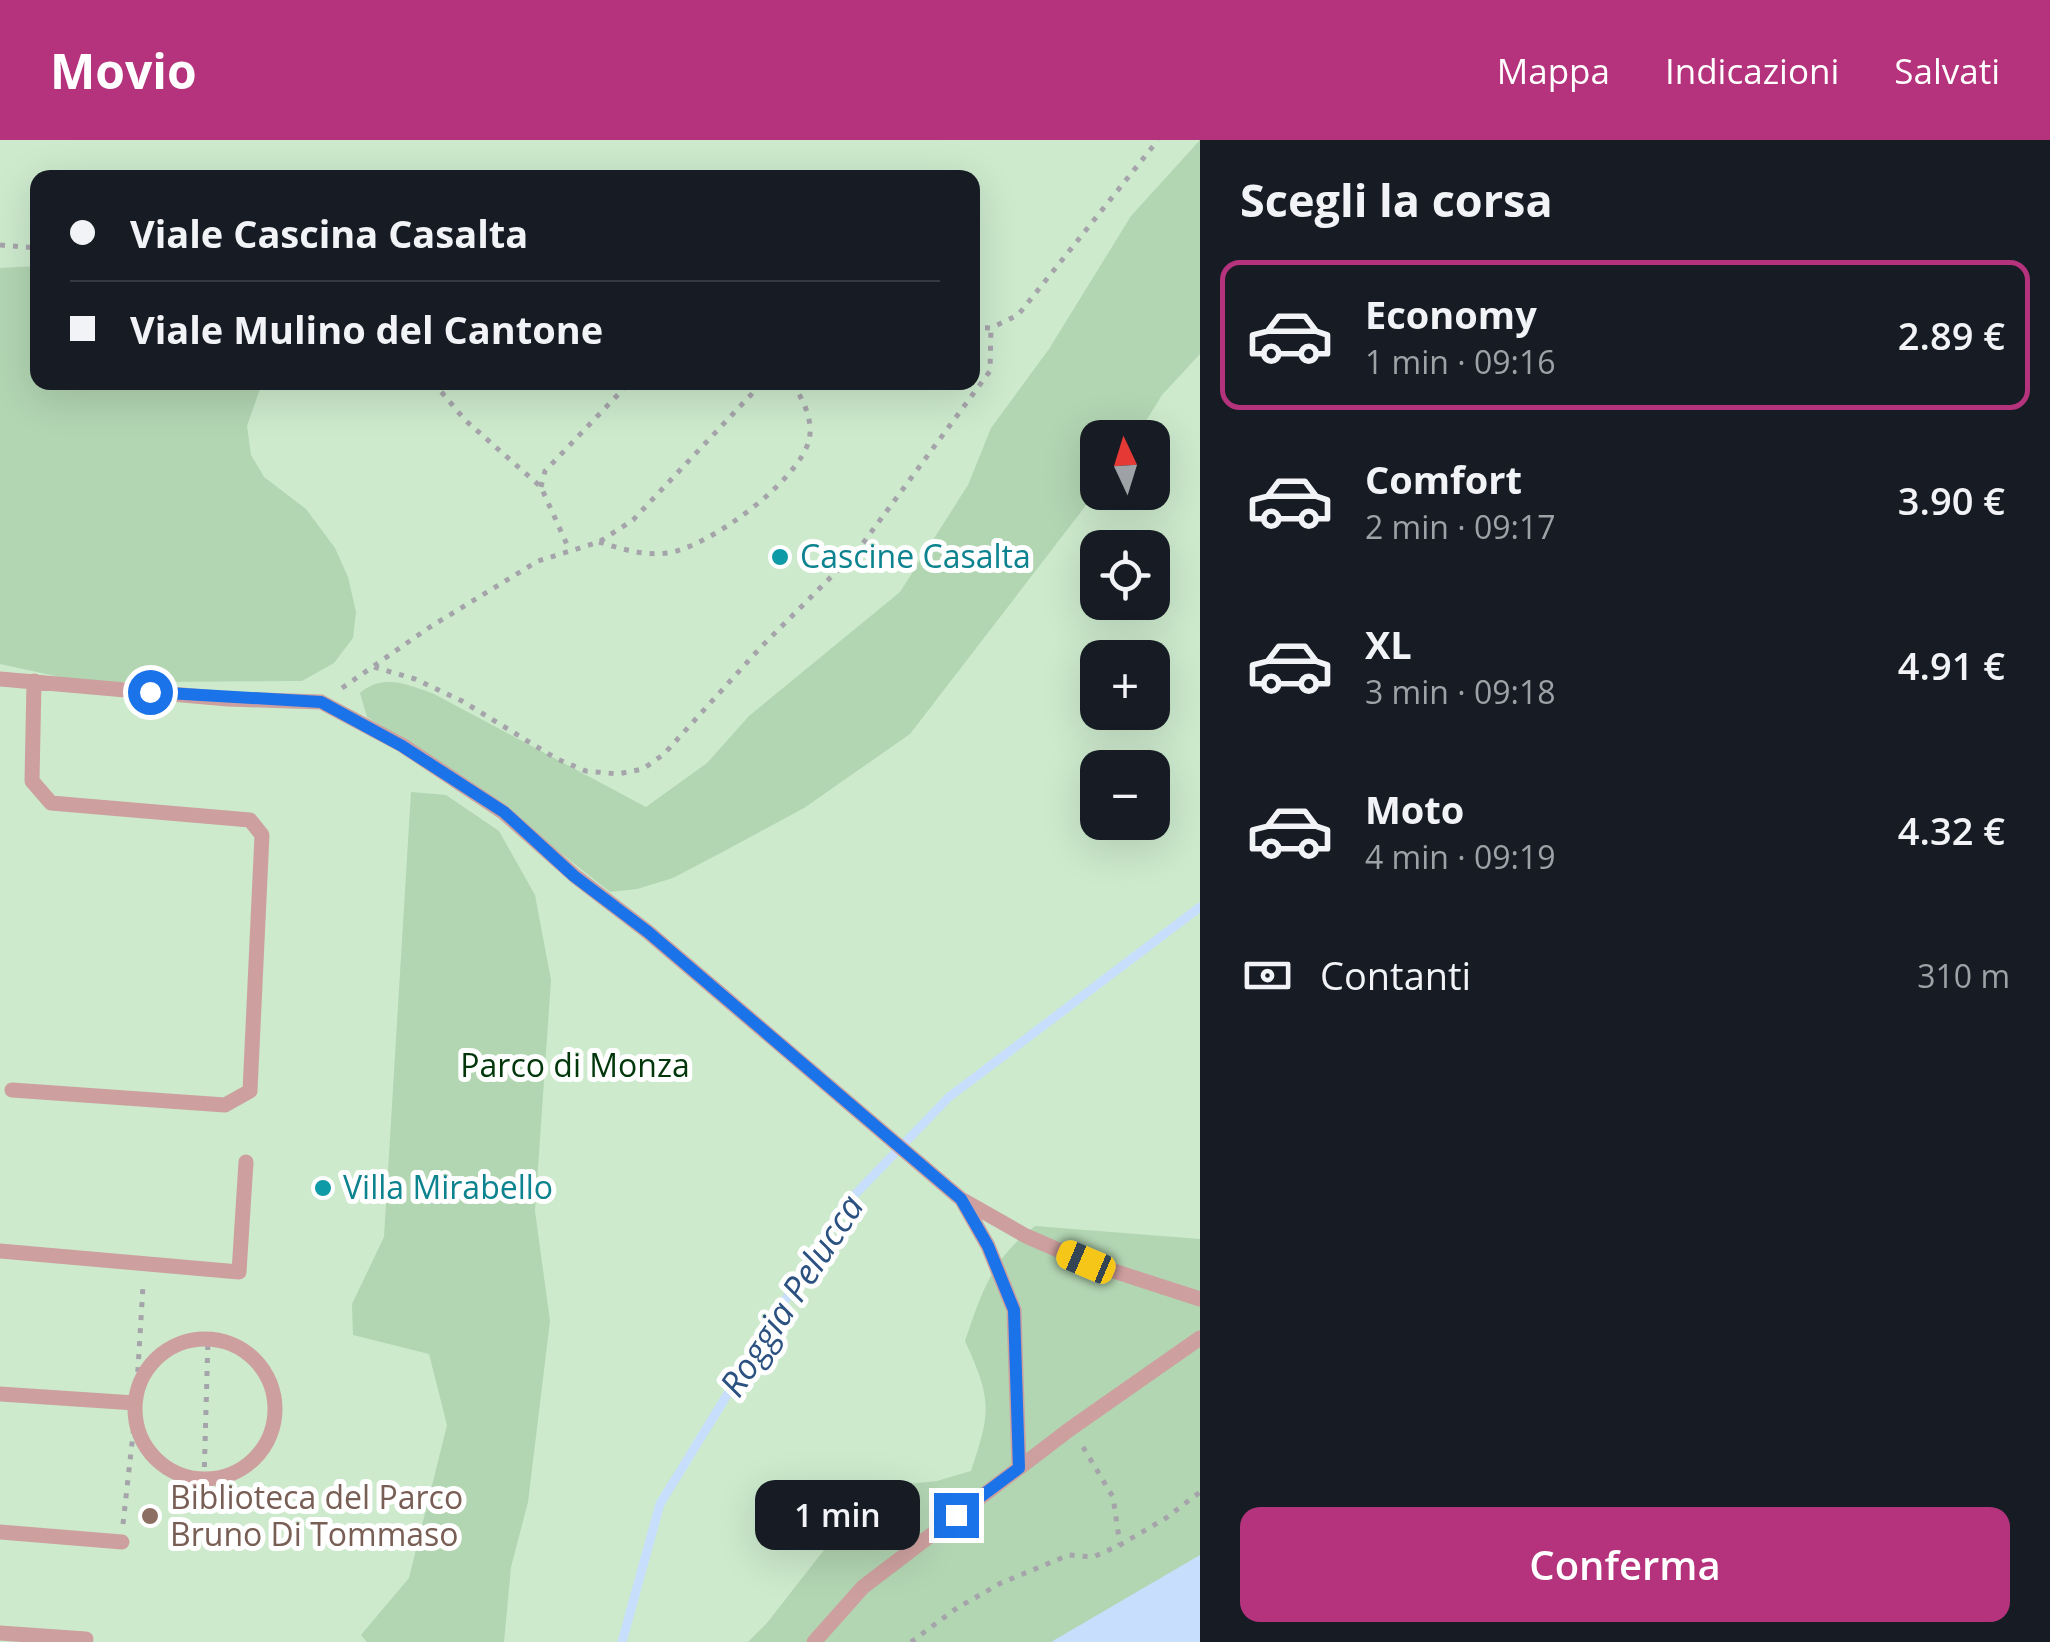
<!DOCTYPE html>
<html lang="it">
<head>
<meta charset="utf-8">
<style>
  :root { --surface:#171b24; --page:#242831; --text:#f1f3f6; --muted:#9ea1a6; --line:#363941; --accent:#b5337c }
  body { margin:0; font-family:"Open Sans",sans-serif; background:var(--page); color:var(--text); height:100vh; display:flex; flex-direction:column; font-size:38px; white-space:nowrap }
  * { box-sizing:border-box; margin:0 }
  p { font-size:32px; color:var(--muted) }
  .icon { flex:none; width:55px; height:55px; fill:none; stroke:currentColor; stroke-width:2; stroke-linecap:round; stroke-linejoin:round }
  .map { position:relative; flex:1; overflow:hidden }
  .sheet { display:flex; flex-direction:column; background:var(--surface); width:850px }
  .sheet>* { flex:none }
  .top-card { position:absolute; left:30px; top:30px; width:950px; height:220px; border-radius:20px; box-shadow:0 10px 40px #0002; display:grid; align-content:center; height:220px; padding:0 40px; background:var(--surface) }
  .needle { width:65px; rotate:356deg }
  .buttons { position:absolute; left:1080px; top:280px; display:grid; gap:20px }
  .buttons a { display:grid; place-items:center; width:90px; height:90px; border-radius:20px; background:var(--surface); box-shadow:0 10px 40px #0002; font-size:50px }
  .end { position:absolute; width:45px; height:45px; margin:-22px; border:12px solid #1a73e8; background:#fff; box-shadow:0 0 0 5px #fff }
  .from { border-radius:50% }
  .bubble { position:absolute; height:70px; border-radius:20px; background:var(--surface); box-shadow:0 10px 40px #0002; font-size:32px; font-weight:600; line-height:70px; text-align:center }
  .car { position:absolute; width:30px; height:60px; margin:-30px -15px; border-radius:12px; box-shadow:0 0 8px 2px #0007; background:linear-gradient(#f5c518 24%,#345 0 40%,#f5c518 0 76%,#345 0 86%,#f5c518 0) }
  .top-card b { display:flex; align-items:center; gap:35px; height:95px; font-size:38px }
  .top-card b+b { border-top:2px solid var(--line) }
  .top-card i { width:25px; height:25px; background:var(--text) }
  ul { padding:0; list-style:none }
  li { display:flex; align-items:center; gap:30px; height:150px; margin:0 20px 15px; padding:0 20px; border:5px solid transparent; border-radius:20px }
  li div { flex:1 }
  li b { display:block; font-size:38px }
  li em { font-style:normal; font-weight:600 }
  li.on { border-color:var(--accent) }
  li>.icon { width:90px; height:90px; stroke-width:1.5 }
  h2 { padding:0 40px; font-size:45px; line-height:120px }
  .pay { display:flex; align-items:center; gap:25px; height:110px; padding:0 40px; font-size:38px }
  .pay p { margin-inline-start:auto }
  .primary-button { display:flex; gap:20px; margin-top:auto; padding:20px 40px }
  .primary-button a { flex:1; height:115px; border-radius:20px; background:var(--accent); color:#fff; font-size:40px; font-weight:600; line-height:115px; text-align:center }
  header { display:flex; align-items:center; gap:60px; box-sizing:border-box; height:140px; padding:0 50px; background:var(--accent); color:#fff }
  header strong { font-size:48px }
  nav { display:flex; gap:55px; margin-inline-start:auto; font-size:35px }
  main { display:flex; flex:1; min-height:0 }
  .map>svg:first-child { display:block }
  .green { fill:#cdeacd; fill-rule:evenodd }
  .forest { fill:#b2d5b2 }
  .water { fill:#c7defc }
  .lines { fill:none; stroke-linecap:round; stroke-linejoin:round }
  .stream { stroke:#c7defc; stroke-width:9 }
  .path { stroke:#a6a4ab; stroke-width:5; stroke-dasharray:5 8; stroke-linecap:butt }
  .lane { stroke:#cda09f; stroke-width:15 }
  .route { stroke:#1a73e8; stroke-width:12 }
  .culture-dot { fill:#0f9aa8; stroke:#fff; stroke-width:4 }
  .education-dot { fill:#8d6e63; stroke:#fff; stroke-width:4 }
  .labels { text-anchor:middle; stroke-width:10; stroke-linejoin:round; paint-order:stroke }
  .culture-label { font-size:32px; fill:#0d838f; stroke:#fff; text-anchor:start }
  .park-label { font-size:32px; fill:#01370a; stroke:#fff }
  .education-label { font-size:32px; fill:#785e54; stroke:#fff; text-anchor:start }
  .water-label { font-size:35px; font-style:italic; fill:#2b5180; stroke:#fff }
</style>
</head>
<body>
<header>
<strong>Movio</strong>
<nav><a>Mappa</a><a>Indicazioni</a><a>Salvati</a></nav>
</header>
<main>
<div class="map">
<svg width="1200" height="1502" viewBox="0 0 1200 1502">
  <rect width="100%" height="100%" fill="#f8f6fe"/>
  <path class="green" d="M0,0H1200V1502H0ZM38,38H972V242H38ZM1098,298H1152V352H1098ZM1098,408H1152V462H1098ZM1098,518H1152V572H1098ZM1098,628H1152V682H1098Z"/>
  <path class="forest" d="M1200,0V214L1162,255L1136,297L1098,298L1097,351L910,594L804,668L730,708L673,738L637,749L610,752L473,644L367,577L360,553C384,533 408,545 434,554L646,667L707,623L749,576L900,452L968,345L991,288L1049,209L1131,76Z
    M37,126L38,242L262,243L247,286L251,315L264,337L306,369L335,408L348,437L356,472L353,498L334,523L302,541L151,542H83L0,524V128Z
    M411,652L446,655L499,691L535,755L551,840L535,1071L550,1181L528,1362L511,1427L504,1502H367L361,1495L409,1438L447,1285L429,1214L353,1195L352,1164L384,1097Z
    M1035,1086L1200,1099V1502H748L767,1483L838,1392L908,1344L937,1341L971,1331C991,1271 992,1260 965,1201C982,1151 992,1119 1035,1086Z"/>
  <path class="water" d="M1200,1415V1502H1051Z"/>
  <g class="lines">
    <path class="stream" d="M622,1502L660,1364L842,1068L949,957L1200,767"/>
    <path class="path" d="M0,105L38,108
      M972,187L991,188L1018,175L1158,0
      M433,242L465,280L541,347L569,409
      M541,347L545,331L630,242
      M599,402C622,409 643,416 667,413C708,408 799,341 809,300C814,280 802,257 791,242
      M374,527L415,539L462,561L557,619L586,631L618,634L643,629L664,614L761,507L858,410L990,231L991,188
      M342,548L430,487L538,421L599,402L633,380L763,242
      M137,1245L143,1146
      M1083,1307L1113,1357L1120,1405
      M204,1340L208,1199
      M123,1384L134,1285
      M911,1502L957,1468L1001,1443L1069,1415L1093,1417L1120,1405L1166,1378L1200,1352"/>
    <path class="lane" d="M0,539L228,559L321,562L402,605L503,672L575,736L648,792L961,1059L1026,1096L1086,1122L1200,1159
      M12,950L225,965L250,951L262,695L250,680L51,663L32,641L34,541
      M963,1062L988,1106L1014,1170L1019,1328
      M0,1111L239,1132L246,1022
      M135 1269a70 70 0 1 1 140 0a70 70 0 1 1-140 0Z
      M0,1254L135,1263
      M0,1392L122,1402
      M0,1493L86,1499
      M814,1502L863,1447L1070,1289L1200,1198"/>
  </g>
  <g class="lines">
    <path class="route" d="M150,552L321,562L402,606L504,672L574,736L648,792L961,1059L988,1106L1014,1170L1019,1328L956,1375"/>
  </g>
  <g class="culture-dot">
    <circle cx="780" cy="417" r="10"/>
    <circle cx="323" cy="1048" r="10"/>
  </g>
  <circle class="education-dot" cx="150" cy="1376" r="10"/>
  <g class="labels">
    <g class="culture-label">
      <text x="800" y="428">Cascine Casalta</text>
      <text x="343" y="1059">Villa Mirabello</text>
    </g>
    <g class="park-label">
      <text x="575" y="937">Parco di Monza</text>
    </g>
    <g class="education-label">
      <text x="170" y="1369">Biblioteca del Parco<tspan x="170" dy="37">Bruno Di Tommaso</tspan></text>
    </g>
    <g class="water-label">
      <text transform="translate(792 1156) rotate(-57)" y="12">Roggia Pelucca</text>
    </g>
  </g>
</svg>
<div class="buttons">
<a><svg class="needle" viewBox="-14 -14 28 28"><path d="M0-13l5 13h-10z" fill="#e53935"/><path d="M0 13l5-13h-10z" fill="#9ea1a6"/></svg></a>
<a><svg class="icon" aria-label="locate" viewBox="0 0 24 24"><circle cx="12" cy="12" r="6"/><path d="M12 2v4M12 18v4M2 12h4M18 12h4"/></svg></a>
<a>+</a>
<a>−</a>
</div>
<i class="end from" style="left:150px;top:552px"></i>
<i class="end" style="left:956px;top:1375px"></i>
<div class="bubble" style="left:755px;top:1340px;width:165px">1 min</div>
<i class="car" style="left:1086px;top:1122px;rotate:293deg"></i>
<div class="top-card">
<b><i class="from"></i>Viale Cascina Casalta</b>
<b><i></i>Viale Mulino del Cantone</b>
</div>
</div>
<section class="sheet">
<h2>Scegli la corsa</h2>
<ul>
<li class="on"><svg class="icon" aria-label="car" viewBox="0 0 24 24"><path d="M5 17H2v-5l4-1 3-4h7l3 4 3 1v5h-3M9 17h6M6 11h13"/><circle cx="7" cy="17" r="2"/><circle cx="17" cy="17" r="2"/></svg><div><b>Economy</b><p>1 min · 09:16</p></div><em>2.89 €</em></li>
<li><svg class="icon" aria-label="car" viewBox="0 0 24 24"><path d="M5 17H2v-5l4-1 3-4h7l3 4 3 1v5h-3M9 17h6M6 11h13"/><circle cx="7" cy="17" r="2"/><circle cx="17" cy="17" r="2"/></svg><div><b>Comfort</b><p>2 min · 09:17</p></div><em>3.90 €</em></li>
<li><svg class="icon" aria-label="car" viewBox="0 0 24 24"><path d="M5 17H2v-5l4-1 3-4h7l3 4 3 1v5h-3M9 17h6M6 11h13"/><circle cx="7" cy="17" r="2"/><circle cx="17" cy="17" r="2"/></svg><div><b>XL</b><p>3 min · 09:18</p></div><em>4.91 €</em></li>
<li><svg class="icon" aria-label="car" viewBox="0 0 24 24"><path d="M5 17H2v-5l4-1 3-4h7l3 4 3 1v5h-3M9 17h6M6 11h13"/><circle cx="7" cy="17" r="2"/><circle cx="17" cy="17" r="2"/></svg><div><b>Moto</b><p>4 min · 09:19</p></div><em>4.32 €</em></li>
</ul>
<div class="pay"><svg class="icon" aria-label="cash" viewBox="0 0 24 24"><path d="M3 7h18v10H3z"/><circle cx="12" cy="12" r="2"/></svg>Contanti<p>310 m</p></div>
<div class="primary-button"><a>Conferma</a></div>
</section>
</main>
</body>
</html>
